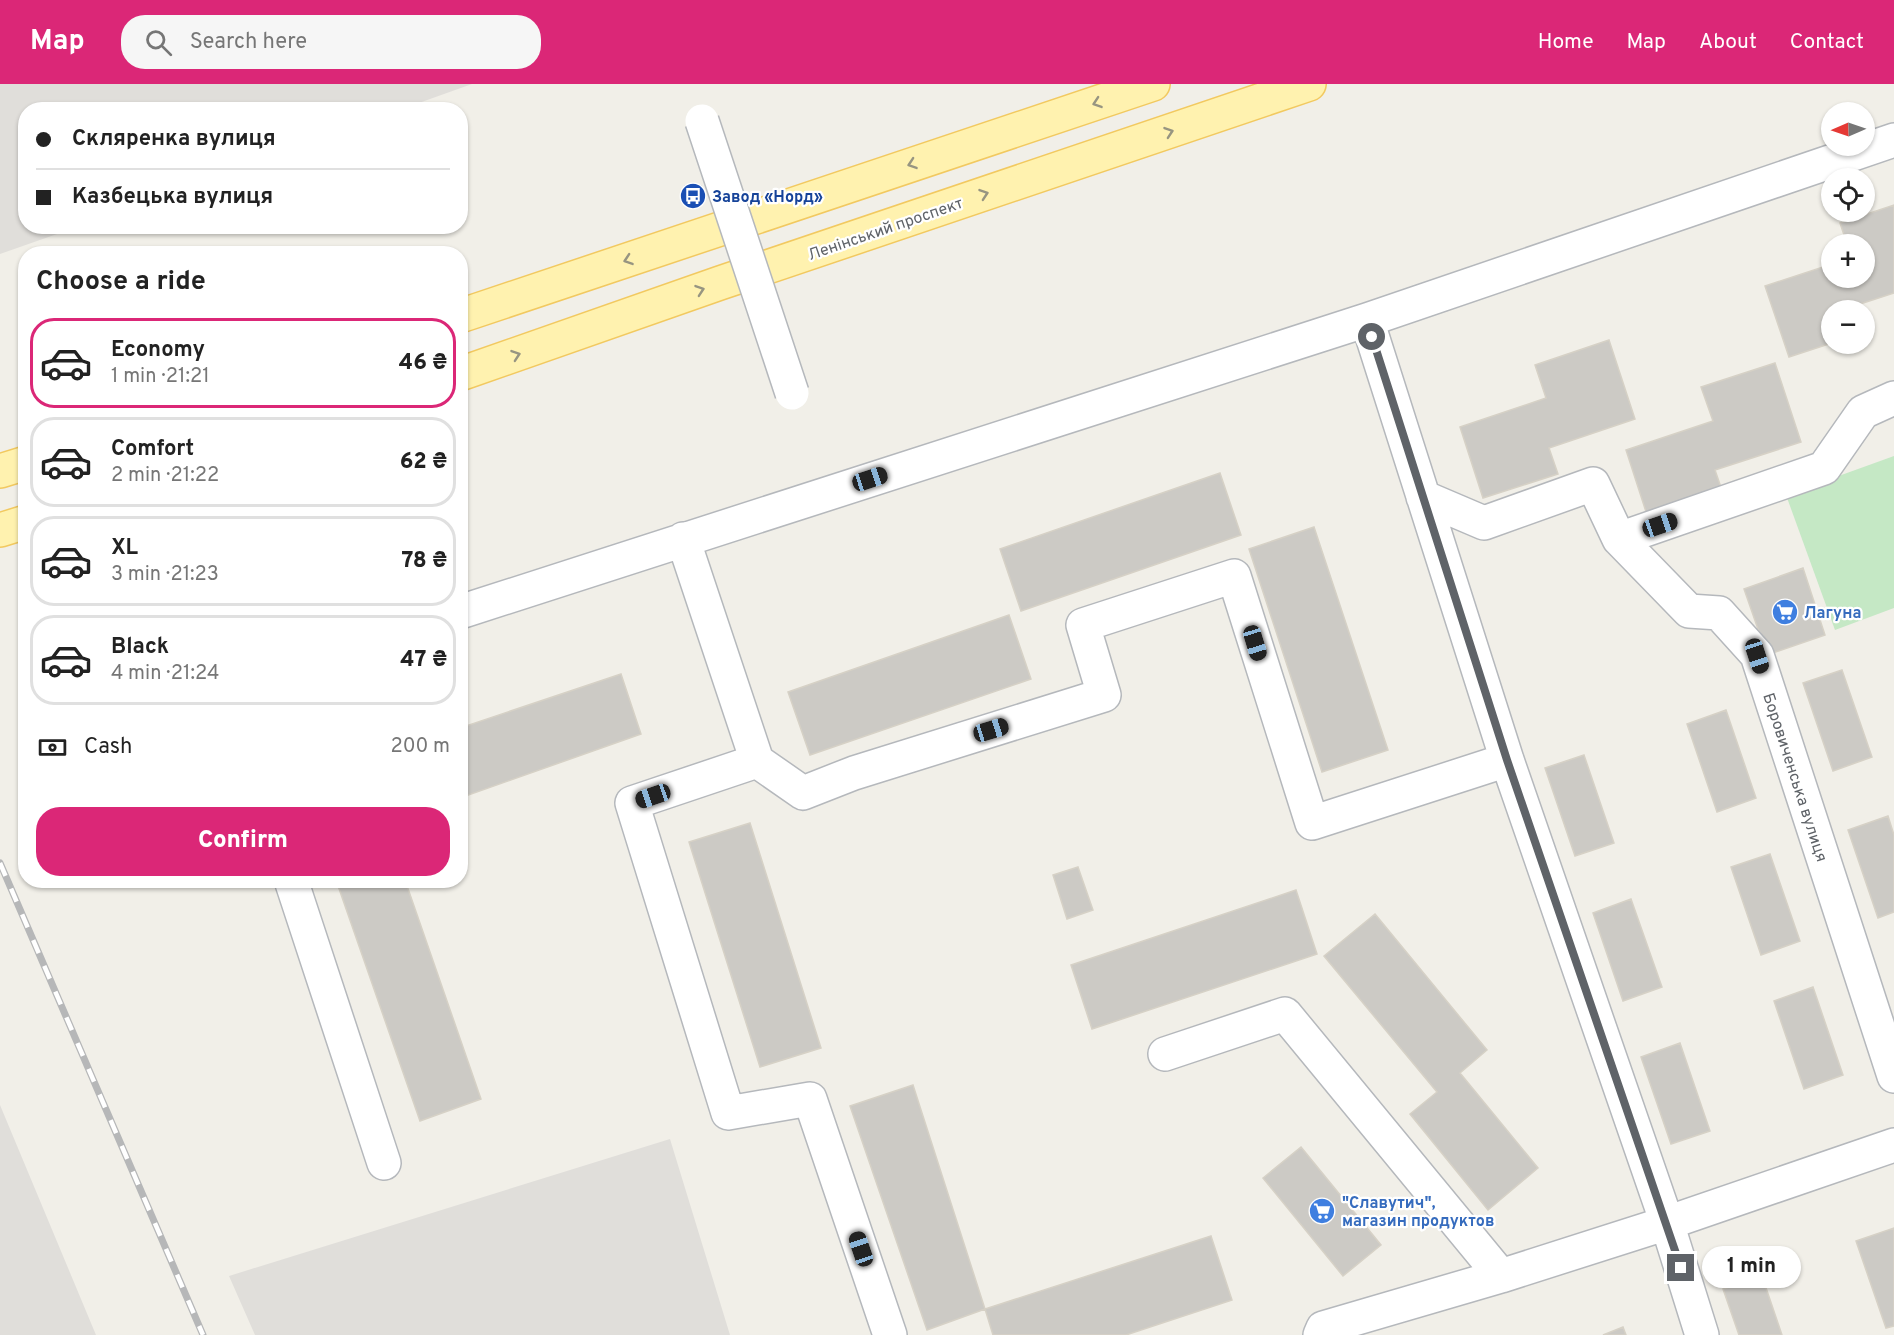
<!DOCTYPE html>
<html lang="en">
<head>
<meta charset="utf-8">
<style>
  :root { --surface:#fff; --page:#f6f6f6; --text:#222; --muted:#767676; --line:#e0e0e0; --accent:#db2777 }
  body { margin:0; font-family:Overpass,sans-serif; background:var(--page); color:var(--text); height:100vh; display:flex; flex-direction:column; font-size:22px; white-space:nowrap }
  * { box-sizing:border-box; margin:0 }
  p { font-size:20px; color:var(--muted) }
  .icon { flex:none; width:33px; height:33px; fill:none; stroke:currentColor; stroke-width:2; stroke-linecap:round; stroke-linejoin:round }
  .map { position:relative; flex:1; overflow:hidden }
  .drawer { position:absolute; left:18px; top:162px; width:450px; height:642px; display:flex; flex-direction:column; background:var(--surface); border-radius:24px; box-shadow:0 2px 4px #0004 }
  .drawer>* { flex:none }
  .hud { position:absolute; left:18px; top:18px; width:450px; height:132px; border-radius:24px; box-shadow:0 2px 4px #0004; display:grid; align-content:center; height:132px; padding:0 18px; background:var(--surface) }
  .needle { width:39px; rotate:268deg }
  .tools { position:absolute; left:1821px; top:18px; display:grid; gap:12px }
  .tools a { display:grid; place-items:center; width:54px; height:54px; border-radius:50%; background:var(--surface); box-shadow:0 2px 4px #0004; font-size:30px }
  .end { position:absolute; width:27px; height:27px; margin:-14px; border:8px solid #5f6368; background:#fff; box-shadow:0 0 0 3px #fff }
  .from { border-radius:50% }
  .bubble { position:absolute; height:42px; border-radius:21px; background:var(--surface); box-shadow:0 2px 4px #0004; font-size:20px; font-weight:800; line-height:42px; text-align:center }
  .car { position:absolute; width:18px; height:36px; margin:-18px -9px; border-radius:8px; box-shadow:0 0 4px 2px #0007; background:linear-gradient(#222 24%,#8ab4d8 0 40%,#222 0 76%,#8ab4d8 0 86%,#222 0) }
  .hud b { display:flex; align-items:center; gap:21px; height:57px; font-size:22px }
  .hud b+b { border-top:2px solid var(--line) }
  .hud i { width:15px; height:15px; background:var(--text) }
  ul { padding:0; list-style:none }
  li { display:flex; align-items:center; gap:18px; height:90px; margin:0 12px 9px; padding:0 6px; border:3px solid var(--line); border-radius:24px }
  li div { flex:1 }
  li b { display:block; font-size:22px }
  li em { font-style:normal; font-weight:800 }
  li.selected { border-color:var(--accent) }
  li>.icon { width:54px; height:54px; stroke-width:1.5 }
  h2 { padding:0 18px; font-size:27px; line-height:72px }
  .pay { display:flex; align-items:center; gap:15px; height:66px; padding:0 18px; font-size:22px }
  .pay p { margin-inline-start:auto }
  .button { display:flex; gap:12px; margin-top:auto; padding:12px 18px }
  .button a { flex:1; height:69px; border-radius:24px; background:var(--accent); color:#fff; font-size:24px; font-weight:800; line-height:69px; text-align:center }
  header { display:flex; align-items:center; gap:36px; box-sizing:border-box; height:84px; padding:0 30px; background:var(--accent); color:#fff }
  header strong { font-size:28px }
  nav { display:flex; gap:33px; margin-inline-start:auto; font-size:21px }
  .search { width:420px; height:54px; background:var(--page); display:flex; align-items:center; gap:15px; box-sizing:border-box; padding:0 21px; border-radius:24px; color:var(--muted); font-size:22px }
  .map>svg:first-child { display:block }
  .industrial { fill:#e0deda }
  .green { fill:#c5e8c5 }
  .building { fill:#cccac5; stroke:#d6d1c6; stroke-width:1.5 }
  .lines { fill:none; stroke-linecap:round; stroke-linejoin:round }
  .minor-casing { stroke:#b5b8bc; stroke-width:36 }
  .major-casing { stroke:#f2c960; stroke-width:36 }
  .minor { stroke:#fff; stroke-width:33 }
  .major { stroke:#fff2af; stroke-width:33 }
  .rail-casing { stroke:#b6b7b8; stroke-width:7 }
  .rail { stroke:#fff; stroke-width:4.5; stroke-dasharray:14; stroke-linecap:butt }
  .minor-bridge-casing { stroke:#b5b8bc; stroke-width:36; stroke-linecap:butt }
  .minor-bridge { stroke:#fff; stroke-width:33 }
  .oneway { stroke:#979581 }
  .route { stroke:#5f6368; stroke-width:8 }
  .labels { text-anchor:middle; stroke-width:4.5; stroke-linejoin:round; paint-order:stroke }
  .transit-label { font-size:16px; font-weight:bold; fill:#164399; stroke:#fff; text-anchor:start }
  .street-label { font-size:16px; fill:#5f6368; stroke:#fff }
  .shop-label { font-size:16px; font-weight:bold; fill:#366cbe; stroke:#fff; text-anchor:start }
</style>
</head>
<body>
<header>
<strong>Map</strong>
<div class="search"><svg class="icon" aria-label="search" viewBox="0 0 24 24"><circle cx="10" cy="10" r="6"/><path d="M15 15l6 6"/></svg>Search here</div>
<nav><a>Home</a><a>Map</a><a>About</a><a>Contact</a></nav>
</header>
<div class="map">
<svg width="1894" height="1251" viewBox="0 0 1894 1251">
  <rect width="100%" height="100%" fill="#f1efe8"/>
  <path class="industrial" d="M0,0H472L402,25L26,26V142L77,143L0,170Z
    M0,1021L96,1251H0Z
    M670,1055L730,1251H255L229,1192Z"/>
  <path class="green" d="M1894,372V524L1835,546L1786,411Z"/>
  <path class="building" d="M1894,121V209L1854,222L1856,226H1832V259L1789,273L1765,202L1832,180V194H1864V160H1847L1840,139Z
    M1609,256L1635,335L1549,364L1558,390L1483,414L1460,343L1546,314L1535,281Z
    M1775,279L1801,358L1715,386L1724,412L1649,437L1626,366L1713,337L1701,303Z
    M1220,389L1241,451L1021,527L1000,465Z
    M1314,443L1388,666L1322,688L1249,465Z
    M1803,484L1825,551L1767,571L1744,505Z
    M1009,531L1031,595L810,671L788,608Z
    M1842,586L1872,673L1833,687L1803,599Z
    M621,590L641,650L460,714V644Z
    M1726,626L1756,714L1717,728L1687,640Z
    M1584,671L1614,759L1575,772L1545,684Z
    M1888,732L1894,751V828L1878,834L1848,746Z
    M750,739L821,964L760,983L689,758Z
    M1770,770L1800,857L1761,871L1731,783Z
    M1078,783L1093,826L1067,835L1053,791Z
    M336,796H405L481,1015L420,1037Z
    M1296,806L1317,870L1092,945L1071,881Z
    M1631,815L1662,903L1623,917L1593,829Z
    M1375,830L1487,966L1460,989L1538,1084L1488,1126L1410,1030L1437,1008L1324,872Z
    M1813,903L1843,991L1804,1005L1774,917Z
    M1680,959L1710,1047L1671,1060L1641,973Z
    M913,1001L985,1225L927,1246L850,1022Z
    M1301,1063L1381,1161L1343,1192L1263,1094Z
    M1894,1144V1242L1886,1244L1856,1157Z
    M1211,1152L1232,1216L1126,1251H993L985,1225Z
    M1762,1192L1782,1251H1739L1723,1205Z
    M1623,1243L1626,1251H1603Z"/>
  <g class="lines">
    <g class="minor-casing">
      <path id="minor" d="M1367,236L1507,676L1667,1139L1702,1251
        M1423,413L1484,439L1593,400L1619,455L1824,384L1863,328L1894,314
        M683,455L757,677L803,709L854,689L1104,611L1083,541L1234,492L1312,739L1507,676
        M1619,455L1689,527L1719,529L1757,571L1894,992
        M460,528L1367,236L1894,56
        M757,677L632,719L728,1029L810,1015L890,1251
        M291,796L384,1079
        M1165,970L1285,930L1501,1192
        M1320,1251L1323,1244L1501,1192L1667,1139L1894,1061"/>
    </g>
    <g class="major-casing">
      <path id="major" d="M460,232L1153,0
        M460,290L720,199L1309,0
        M0,387L26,379
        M0,446L26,438"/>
    </g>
    <use href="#minor" class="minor"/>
    <use href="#major" class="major"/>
    <g class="rail-casing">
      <path id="rail" d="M0,779L203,1251"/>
    </g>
    <use href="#rail" class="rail"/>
    <g class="minor-bridge-casing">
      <path id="minor-bridge" d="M702,37L792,309"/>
    </g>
    <use href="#minor-bridge" class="minor-bridge"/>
  </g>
  <defs><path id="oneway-chevron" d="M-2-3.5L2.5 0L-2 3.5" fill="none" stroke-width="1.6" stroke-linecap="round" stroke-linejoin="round" transform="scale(1.5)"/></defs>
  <g class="oneway">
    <use href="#oneway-chevron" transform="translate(1097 19) rotate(161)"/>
    <use href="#oneway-chevron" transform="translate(1169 48) rotate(-19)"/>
    <use href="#oneway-chevron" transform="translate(912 80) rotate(161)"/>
    <use href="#oneway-chevron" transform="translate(984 110) rotate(-19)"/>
    <use href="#oneway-chevron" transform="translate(628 176) rotate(161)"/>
    <use href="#oneway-chevron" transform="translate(700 206) rotate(-19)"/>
    <use href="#oneway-chevron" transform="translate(516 271) rotate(-19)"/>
  </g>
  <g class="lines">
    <path class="route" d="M1372,253L1507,676L1681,1184"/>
  </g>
  <defs>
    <g id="bus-disc" transform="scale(1.35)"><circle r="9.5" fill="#1a4fb4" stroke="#fff"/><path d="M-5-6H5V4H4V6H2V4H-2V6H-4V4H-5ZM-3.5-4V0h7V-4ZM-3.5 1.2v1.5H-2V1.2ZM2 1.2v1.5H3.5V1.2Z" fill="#fff"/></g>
    <g id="supermarket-disc" transform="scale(1.35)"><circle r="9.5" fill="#3f7fe0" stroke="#fff"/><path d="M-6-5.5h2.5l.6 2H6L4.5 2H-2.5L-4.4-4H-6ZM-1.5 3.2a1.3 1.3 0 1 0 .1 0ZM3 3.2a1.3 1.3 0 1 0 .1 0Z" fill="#fff"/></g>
  </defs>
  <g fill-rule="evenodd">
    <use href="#bus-disc" x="693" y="112"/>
    <use href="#supermarket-disc" x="1785" y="528"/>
    <use href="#supermarket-disc" x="1322" y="1127"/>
  </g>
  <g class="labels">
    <g class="transit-label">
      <text x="712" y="118">Завод «Норд»</text>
    </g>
    <g class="street-label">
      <text transform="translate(885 144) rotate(-19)" y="6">Ленінський проспект</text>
      <text transform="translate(1796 693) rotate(72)" y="6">Боровиченська вулиця</text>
    </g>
    <g class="shop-label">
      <text x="1804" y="534">Лагуна</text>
      <text x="1342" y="1124">"Славутич",<tspan x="1342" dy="18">магазин продуктов</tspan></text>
    </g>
  </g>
</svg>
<div class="tools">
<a><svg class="needle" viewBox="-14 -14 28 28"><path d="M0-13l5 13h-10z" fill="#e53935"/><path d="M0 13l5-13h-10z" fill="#767676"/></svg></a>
<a><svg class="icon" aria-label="locate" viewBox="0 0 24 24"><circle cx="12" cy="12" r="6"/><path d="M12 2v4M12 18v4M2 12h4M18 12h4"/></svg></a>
<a>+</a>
<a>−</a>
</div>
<i class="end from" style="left:1372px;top:253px"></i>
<i class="end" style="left:1681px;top:1184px"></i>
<div class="bubble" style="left:1702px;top:1162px;width:99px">1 min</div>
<i class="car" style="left:870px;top:395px;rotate:72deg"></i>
<i class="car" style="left:1660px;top:441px;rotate:71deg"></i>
<i class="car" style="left:1255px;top:559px;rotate:163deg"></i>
<i class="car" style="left:1757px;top:572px;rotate:162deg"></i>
<i class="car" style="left:991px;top:646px;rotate:73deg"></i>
<i class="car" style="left:653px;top:712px;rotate:251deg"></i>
<i class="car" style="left:861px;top:1165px;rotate:341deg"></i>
<div class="hud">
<b><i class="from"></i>Скляренка вулиця</b>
<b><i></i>Казбецька вулиця</b>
</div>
<section class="drawer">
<h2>Choose a ride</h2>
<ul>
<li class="selected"><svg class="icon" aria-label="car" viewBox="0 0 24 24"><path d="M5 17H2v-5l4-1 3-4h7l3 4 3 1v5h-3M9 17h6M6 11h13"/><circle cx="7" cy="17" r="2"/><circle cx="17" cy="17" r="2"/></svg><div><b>Economy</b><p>1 min · 21:21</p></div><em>46 ₴</em></li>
<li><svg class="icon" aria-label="car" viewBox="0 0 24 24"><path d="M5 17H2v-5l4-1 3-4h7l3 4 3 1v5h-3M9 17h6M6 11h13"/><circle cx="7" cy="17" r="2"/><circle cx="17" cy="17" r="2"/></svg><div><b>Comfort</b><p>2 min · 21:22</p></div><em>62 ₴</em></li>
<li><svg class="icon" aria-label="car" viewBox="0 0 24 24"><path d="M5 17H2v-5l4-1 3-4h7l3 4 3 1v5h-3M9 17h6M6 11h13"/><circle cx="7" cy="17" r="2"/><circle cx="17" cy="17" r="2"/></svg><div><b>XL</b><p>3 min · 21:23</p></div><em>78 ₴</em></li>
<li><svg class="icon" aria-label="car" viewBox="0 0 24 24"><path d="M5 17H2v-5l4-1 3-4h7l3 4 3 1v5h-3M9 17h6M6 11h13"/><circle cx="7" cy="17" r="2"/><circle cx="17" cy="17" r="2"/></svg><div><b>Black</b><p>4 min · 21:24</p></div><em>47 ₴</em></li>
</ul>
<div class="pay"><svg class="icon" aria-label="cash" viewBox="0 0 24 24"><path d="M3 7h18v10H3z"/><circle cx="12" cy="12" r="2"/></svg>Cash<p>200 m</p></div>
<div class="button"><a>Confirm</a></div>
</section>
</div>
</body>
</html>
